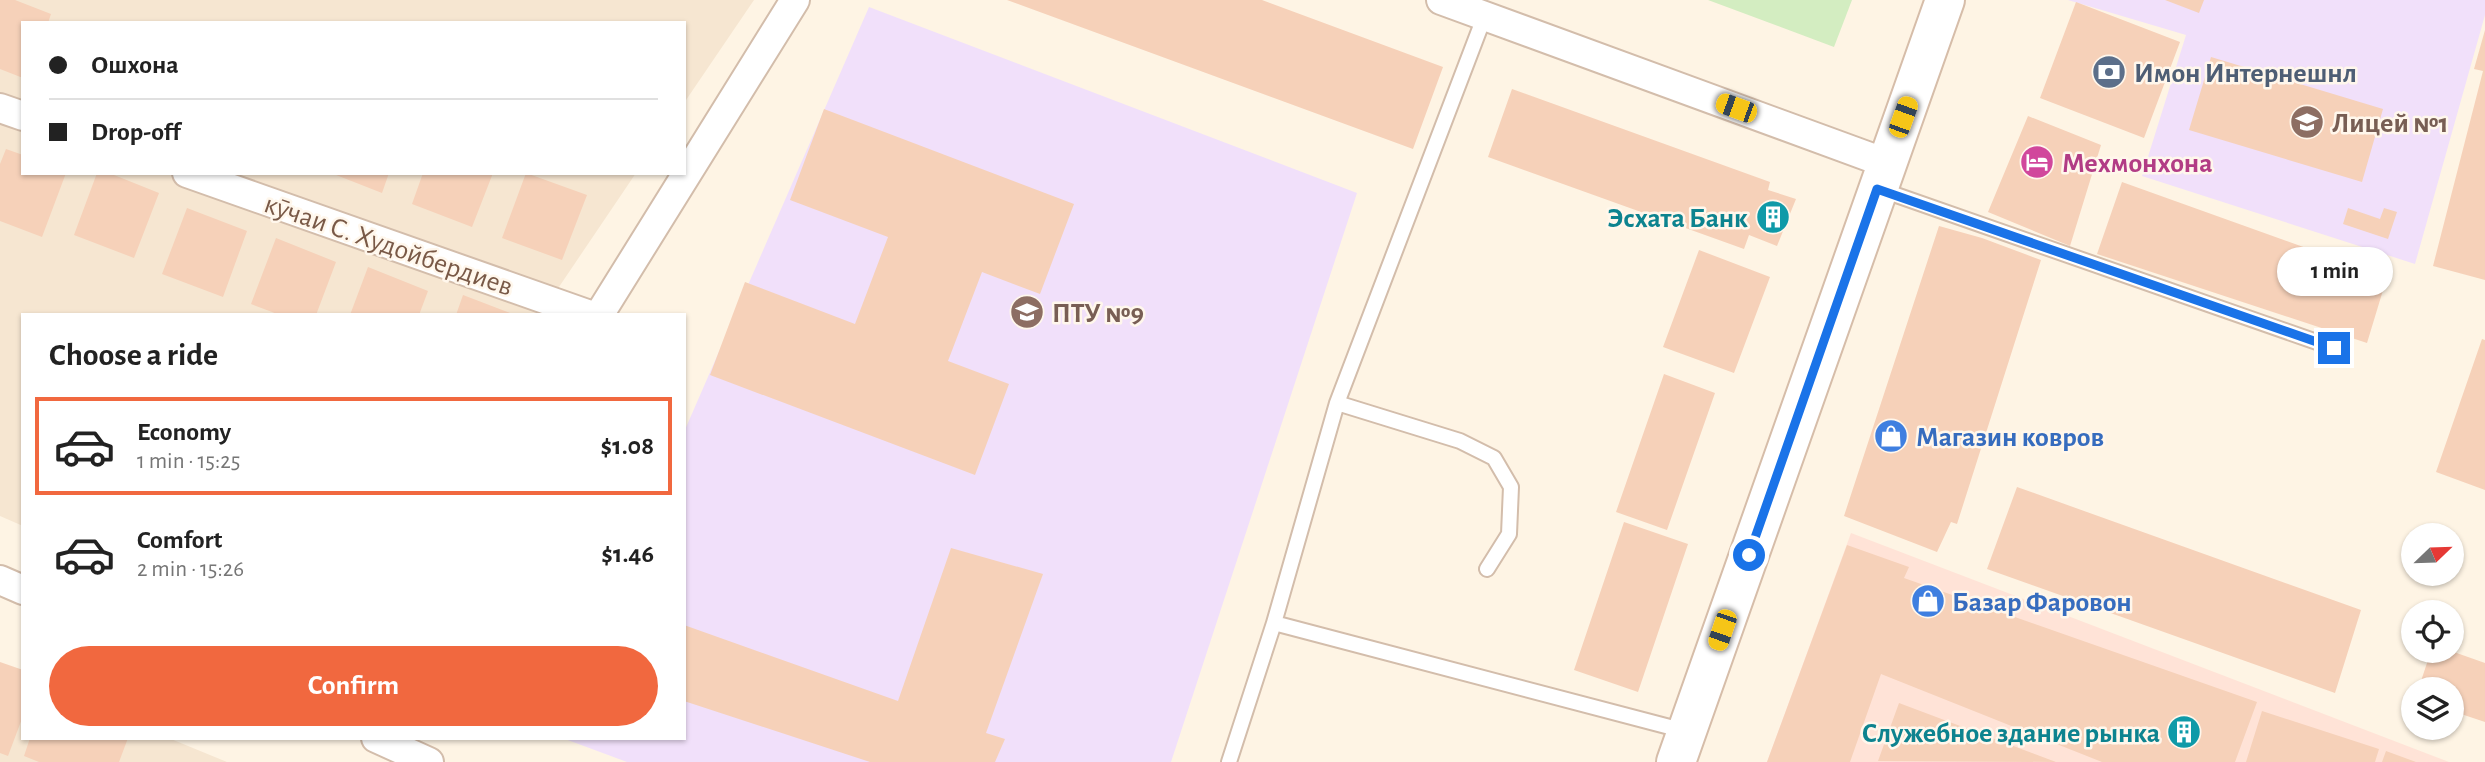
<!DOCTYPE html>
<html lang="en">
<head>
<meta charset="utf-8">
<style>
  :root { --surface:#fff; --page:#f2f2f2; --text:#222; --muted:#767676; --line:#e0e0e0; --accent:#f1683f }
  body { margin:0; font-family:"Alegreya Sans",sans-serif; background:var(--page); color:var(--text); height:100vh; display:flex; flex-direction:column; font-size:26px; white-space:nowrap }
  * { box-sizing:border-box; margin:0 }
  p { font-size:23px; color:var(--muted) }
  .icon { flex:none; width:38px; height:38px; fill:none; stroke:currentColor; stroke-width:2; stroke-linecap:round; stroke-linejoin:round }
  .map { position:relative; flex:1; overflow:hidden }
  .side { position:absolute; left:21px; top:313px; width:665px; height:427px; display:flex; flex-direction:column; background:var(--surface); border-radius:0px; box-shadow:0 2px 5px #0004 }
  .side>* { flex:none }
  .top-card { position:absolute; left:21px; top:21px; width:665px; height:154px; border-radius:0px; box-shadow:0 2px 5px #0004; display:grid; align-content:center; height:154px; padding:0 28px; background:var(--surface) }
  .needle { width:46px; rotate:67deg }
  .tools { position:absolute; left:2401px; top:523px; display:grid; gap:14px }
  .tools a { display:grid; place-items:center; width:63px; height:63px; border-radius:50%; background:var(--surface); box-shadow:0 2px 5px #0004; font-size:35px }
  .end { position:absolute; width:32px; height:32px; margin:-16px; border:9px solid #1a73e8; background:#fff; box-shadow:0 0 0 4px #fff }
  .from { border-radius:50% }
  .bubble { position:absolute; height:49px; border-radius:24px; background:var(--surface); box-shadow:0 2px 5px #0004; font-size:23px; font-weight:700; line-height:49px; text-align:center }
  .car { position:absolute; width:21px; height:42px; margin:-21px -10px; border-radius:9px; box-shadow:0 0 5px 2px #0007; background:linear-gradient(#f5c518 24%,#345 0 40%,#f5c518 0 76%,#345 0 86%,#f5c518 0) }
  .top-card b { display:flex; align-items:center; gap:24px; height:66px; font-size:26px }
  .top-card b+b { border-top:2px solid var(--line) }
  .top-card i { width:18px; height:18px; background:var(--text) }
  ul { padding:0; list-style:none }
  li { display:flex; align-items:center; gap:21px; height:98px; margin:0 14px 10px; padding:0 14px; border:4px solid transparent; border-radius:0px }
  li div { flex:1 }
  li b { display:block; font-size:26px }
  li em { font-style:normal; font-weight:700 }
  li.active { border-color:var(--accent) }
  li>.icon { width:63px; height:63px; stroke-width:1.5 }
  h2 { padding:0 28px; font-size:32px; line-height:84px }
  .cta { display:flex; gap:14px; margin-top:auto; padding:14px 28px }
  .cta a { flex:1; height:80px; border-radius:42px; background:var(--accent); color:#fff; font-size:28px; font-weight:700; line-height:80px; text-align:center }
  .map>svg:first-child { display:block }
  .residential { fill:#f6e6d1 }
  .commercial { fill:#ffe3d7 }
  .education { fill:#f1e0fa }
  .green { fill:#d3edc1 }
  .building { fill:#f6d1b9 }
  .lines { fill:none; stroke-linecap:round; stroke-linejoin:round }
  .lane-casing { stroke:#d3bdab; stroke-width:18 }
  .street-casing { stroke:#d3bdab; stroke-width:32 }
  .secondary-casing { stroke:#d6bda9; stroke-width:42 }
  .lane { stroke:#fff; stroke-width:14 }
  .street { stroke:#fff; stroke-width:28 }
  .secondary { stroke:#fff; stroke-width:38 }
  .route { stroke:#1a73e8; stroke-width:9 }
  .labels { text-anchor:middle; stroke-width:5; stroke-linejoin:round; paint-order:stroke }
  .service-label { font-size:28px; font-weight:bold; fill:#4e5e75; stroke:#fff7ec; text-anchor:start }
  .education-label { font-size:28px; font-weight:bold; fill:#785e54; stroke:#fff7ec; text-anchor:start }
  .hotel-label { font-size:28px; font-weight:bold; fill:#b23c85; stroke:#fff7ec; text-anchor:start }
  .culture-label { font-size:28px; font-weight:bold; fill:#0d838f; stroke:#fff7ec; text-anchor:end }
  .street-label { font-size:28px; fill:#795947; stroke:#fff7ec }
  .shop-label { font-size:28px; font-weight:bold; fill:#366cbe; stroke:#fff7ec; text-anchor:start }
</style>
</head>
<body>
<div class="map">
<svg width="2485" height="762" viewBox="0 0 2485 762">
  <rect width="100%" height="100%" fill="#fef4e4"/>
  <path class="residential" d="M0,0H754L684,103V23H23V173H636L540,315H23V526L0,516Z
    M0,667L23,676V738L171,739L227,762H0Z"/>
  <path class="commercial" d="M1851,533L2449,762H1767Z"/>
  <path class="education" d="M2068,0H2485V15L2415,264L2142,176L2186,35Z
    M869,7L1357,193L1171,762H627L565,739L684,738V432Z"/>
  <path class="green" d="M1708,0H1852L1834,47Z"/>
  <path class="building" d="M0,0H15L51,14L48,23H23V78L0,69Z
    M1007,0H1262L1443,67L1413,149Z
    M2165,0H2204L2199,13Z
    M2076,2L2180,42L2144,138L2040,98Z
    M2485,30V280L2433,266L2483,71L2474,69Z
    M2211,57L2383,109L2362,182L2189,130Z
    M1512,89L1770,182L1768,190L1796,199L1777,246L1749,235L1744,249L1488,157Z
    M824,109L1074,204L1040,294L982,272L948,361L1009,384L975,475L710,375L745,282L855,324L888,237L790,200Z
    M2028,116L2101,145L2070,246L1988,212Z
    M6,149L23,155V173H66L42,237L0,221V164Z
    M97,173H109L159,193L134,258L74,235Z
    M331,173H389L382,193Z
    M423,173H493L472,227L412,204Z
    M526,173L587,195L562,260L502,238Z
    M2122,182L2387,277L2367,343L2097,254Z
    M187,208L247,231L223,297L162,274Z
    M2348,208L2380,219L2384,208L2397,212L2388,239L2343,224Z
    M1939,226L1982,238L2041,260L1957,524L1951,522L1937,552L1844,516Z
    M276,238L336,262L316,315H280L251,304Z
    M1699,250L1770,277L1734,373L1663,347Z
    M368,267L428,291L419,315H350Z
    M463,295L515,315H456Z
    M2482,339L2485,340V490L2436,472Z
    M1664,374L1715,393L1667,530L1616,512Z
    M2017,487L2361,610L2335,693L1987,569Z
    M1624,522L1688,544L1638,692L1574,670Z
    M1847,545L1909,567L1904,578L2257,702L2235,762H2102L1881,674L1850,762H1767Z
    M951,548L1043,574L986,733L1005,739L995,762H870L684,701V625L898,701Z
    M2431,651H2451L2485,663V722L2452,711V690H2418Z
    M0,662L23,670V716L8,756L0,753Z
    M1899,703L2056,762L1878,761Z
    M2262,711L2379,749L2375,762H2246Z
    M30,738H128L119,762H39L24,756Z
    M2386,751L2416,762H2382Z"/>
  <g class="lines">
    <g class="lane-casing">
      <path id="lane" d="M1879,189L2334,348
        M1337,403L1460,441L1494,458L1511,487L1509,534L1487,569
        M1274,623L1337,403L1485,15
        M1229,762L1274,623L1685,731"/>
    </g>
    <g class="street-casing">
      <path id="street" d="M1441,0L1886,163
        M0,108L23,116
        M187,173L590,315
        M599,315L795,0
        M0,580L23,590
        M376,738L429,762"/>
    </g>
    <g class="secondary-casing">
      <path id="secondary" d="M1676,762L1945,0"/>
    </g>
    <use href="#lane" class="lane"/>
    <use href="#street" class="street"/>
    <use href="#secondary" class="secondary"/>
  </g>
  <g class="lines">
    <path class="route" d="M1749,555L1877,189L2334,348"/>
  </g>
  <defs>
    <g id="bank-disc" transform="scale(1.75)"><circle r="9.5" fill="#5c6f8a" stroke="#fff7ec"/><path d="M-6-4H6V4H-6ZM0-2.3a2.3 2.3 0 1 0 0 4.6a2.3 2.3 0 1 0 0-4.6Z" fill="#fff"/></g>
    <g id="school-disc" transform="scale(1.75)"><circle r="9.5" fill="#8d6e63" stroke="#fff7ec"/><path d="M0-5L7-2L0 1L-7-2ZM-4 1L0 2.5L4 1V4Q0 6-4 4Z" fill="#fff"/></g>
    <g id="hotel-disc" transform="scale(1.75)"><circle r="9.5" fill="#d1479c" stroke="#fff7ec"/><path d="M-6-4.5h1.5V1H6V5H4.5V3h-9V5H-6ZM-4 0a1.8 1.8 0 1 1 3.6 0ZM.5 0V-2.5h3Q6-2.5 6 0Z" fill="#fff"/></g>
    <g id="building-disc" transform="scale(1.75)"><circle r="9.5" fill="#0f9aa8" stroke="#fff7ec"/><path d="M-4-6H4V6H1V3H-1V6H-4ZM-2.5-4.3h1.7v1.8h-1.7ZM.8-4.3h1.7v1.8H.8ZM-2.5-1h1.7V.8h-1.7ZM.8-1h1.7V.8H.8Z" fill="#fff"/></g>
    <g id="university-disc" transform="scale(1.75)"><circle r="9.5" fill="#8d6e63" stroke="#fff7ec"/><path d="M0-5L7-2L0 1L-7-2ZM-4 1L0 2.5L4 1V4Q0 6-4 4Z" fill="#fff"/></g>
    <g id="shop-disc" transform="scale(1.75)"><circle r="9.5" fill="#3f7fe0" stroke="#fff7ec"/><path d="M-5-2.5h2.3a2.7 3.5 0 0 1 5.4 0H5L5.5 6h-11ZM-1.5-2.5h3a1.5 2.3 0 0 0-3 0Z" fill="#fff"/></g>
  </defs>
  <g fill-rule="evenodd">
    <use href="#bank-disc" x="2109" y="72"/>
    <use href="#school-disc" x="2307" y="122"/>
    <use href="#hotel-disc" x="2037" y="162"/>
    <use href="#building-disc" x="1773" y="217"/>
    <use href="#university-disc" x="1027" y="312"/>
    <use href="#shop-disc" x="1891" y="436"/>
    <use href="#shop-disc" x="1928" y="601"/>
    <use href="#building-disc" x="2184" y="732"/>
  </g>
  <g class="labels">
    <g class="service-label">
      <text x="2134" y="82">Имон Интернешнл</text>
    </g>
    <g class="education-label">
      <text x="2332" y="132">Лицей №1</text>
      <text x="1052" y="322">ПТУ №9</text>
    </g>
    <g class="hotel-label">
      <text x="2062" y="172">Мехмонхона</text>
    </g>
    <g class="culture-label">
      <text x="1748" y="227">Эсхата Банк</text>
      <text x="2160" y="742">Служебное здание рынка</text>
    </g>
    <g class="street-label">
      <text transform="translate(389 244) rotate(19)" y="10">кӯчаи С. Худойбердиев</text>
    </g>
    <g class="shop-label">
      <text x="1916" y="446">Магазин ковров</text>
      <text x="1952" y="611">Базар Фаровон</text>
    </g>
  </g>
</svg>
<div class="tools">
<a><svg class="needle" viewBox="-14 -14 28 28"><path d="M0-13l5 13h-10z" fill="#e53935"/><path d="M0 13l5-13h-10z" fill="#767676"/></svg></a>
<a><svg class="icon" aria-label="locate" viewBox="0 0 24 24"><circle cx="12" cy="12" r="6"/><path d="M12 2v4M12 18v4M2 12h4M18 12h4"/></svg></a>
<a><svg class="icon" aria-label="layers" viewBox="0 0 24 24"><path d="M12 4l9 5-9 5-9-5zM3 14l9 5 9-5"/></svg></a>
</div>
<i class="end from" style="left:1749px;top:555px"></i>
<i class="end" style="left:2334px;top:348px"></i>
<div class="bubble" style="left:2277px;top:247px;width:116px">1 min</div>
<i class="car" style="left:1736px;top:108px;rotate:290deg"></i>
<i class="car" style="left:1903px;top:117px;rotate:20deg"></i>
<i class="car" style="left:1722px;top:630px;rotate:199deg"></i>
<div class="top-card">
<b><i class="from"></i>Ошхона</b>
<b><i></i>Drop-off</b>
</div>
<section class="side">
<h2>Choose a ride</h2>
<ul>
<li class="active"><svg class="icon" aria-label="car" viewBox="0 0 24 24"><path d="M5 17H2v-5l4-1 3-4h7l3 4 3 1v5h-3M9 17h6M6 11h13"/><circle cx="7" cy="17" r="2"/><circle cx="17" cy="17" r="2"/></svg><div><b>Economy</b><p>1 min · 15:25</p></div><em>$1.08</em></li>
<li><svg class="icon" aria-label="car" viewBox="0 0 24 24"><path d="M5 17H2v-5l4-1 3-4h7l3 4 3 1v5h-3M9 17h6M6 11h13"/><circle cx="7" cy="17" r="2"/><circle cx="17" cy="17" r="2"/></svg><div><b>Comfort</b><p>2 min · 15:26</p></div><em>$1.46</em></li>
</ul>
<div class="cta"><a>Confirm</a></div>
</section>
</div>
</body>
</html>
